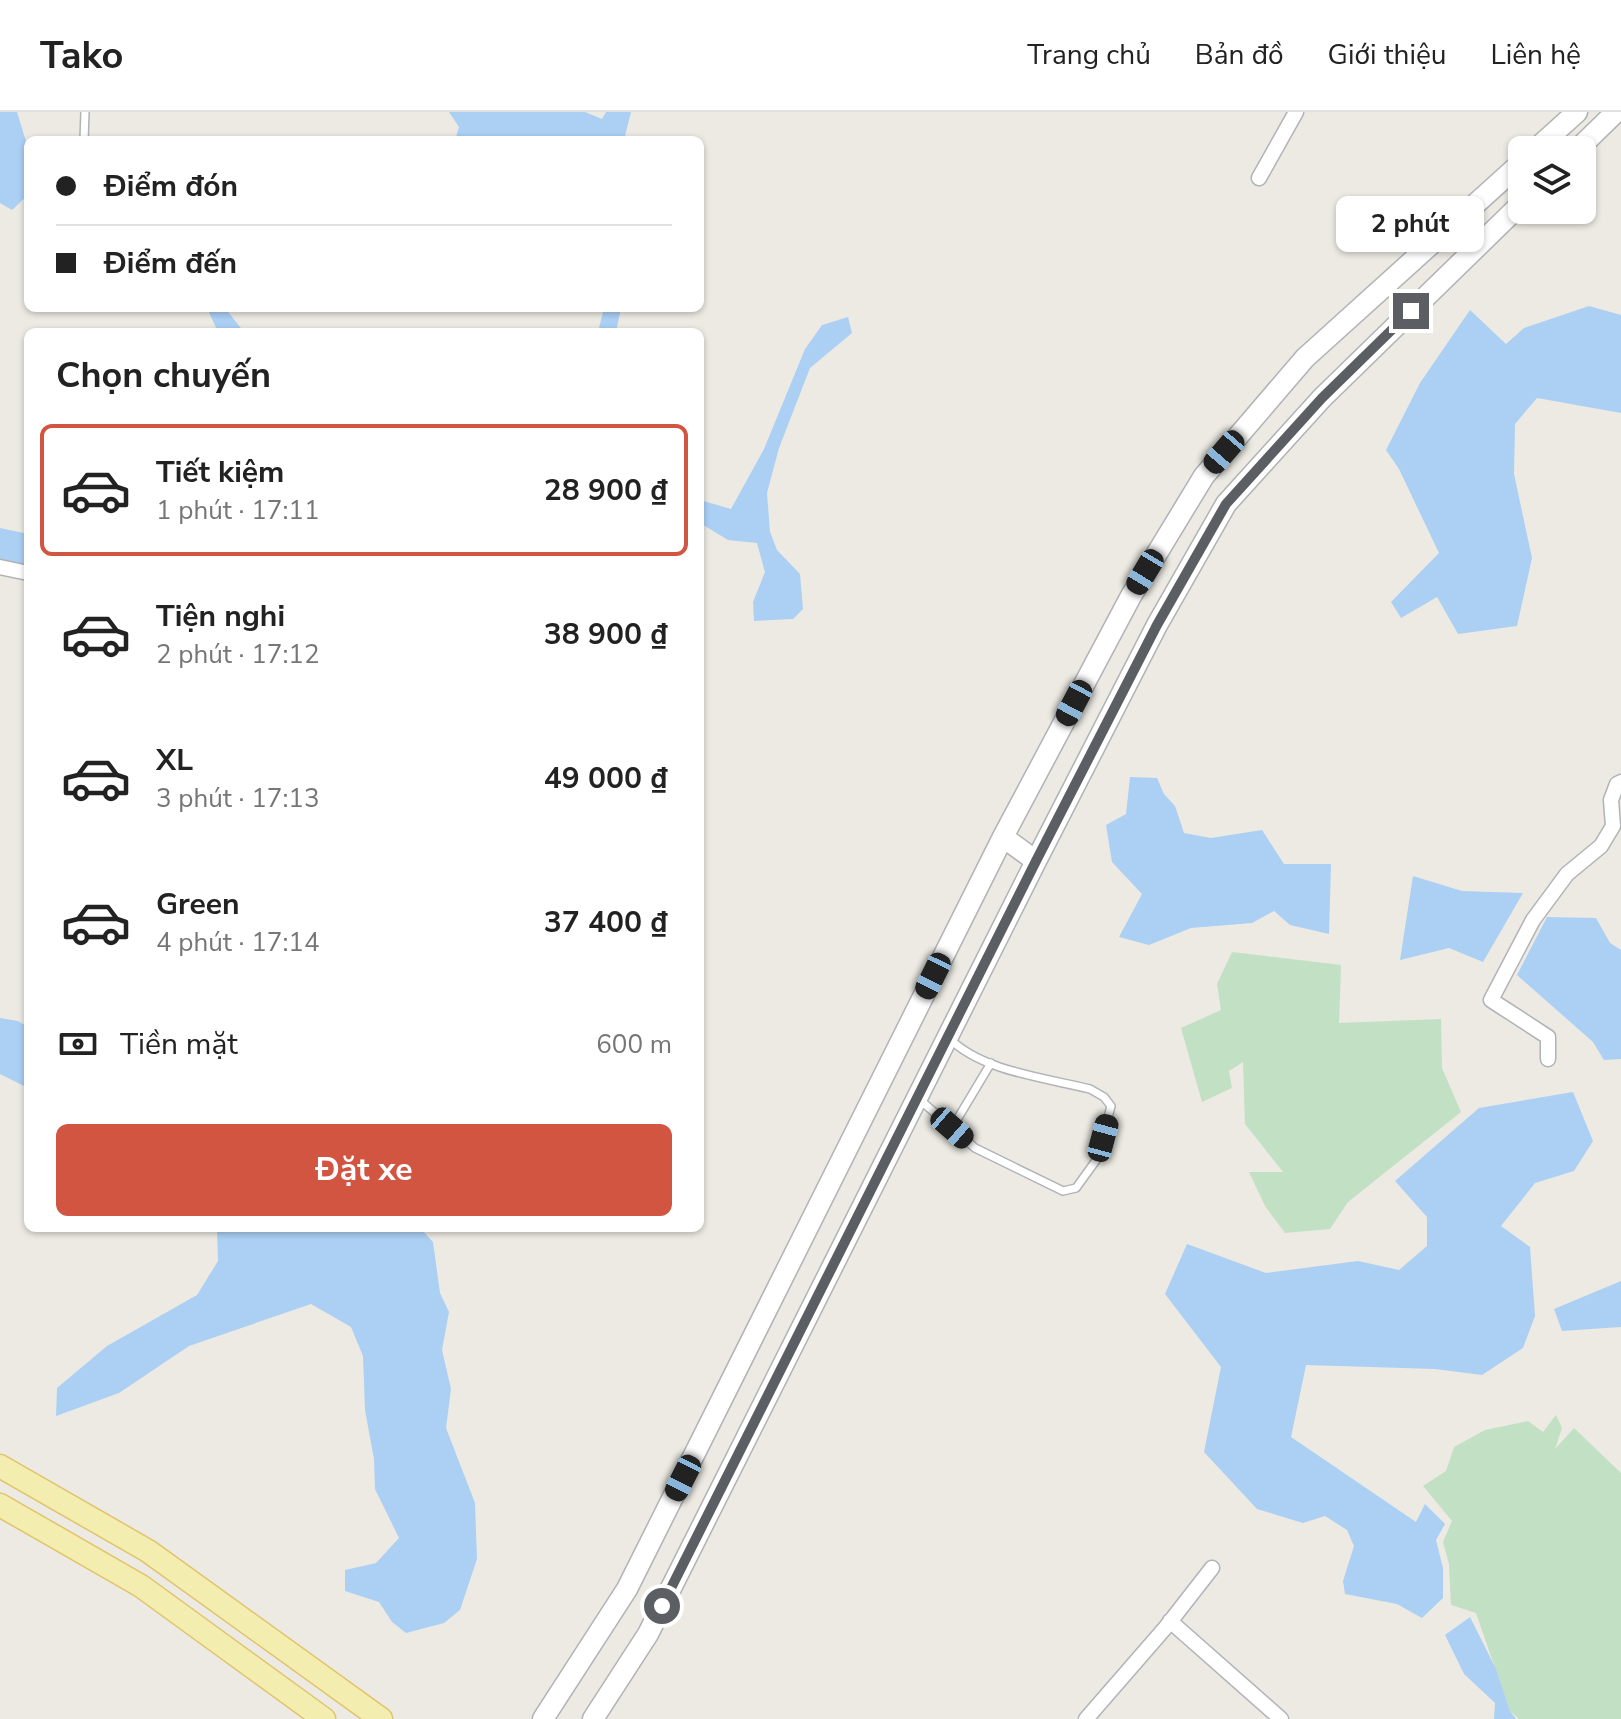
<!DOCTYPE html>
<html lang="vi">
<head>
<meta charset="utf-8">
<style>
  :root { --surface:#fff; --page:#f6f6f6; --text:#222; --muted:#767676; --line:#e0e0e0; --accent:#d25542 }
  body { margin:0; font-family:"Nunito Sans",sans-serif; background:var(--page); color:var(--text); height:100vh; display:flex; flex-direction:column; font-size:30px; white-space:nowrap }
  * { box-sizing:border-box; margin:0 }
  p { font-size:26px; color:var(--muted) }
  .icon { flex:none; width:44px; height:44px; fill:none; stroke:currentColor; stroke-width:2; stroke-linecap:round; stroke-linejoin:round }
  .map { position:relative; flex:1; overflow:hidden }
  .sheet { position:absolute; left:24px; top:216px; width:680px; height:904px; display:flex; flex-direction:column; background:var(--surface); border-radius:12px; box-shadow:0 2px 6px #0004 }
  .sheet>* { flex:none }
  .hud { position:absolute; left:24px; top:24px; width:680px; height:176px; border-radius:12px; box-shadow:0 2px 6px #0004; display:grid; align-content:center; height:176px; padding:0 32px; background:var(--surface) }
  .controls { position:absolute; left:1508px; top:24px; display:grid; gap:16px }
  .controls a { display:grid; place-items:center; width:88px; height:88px; border-radius:12px; background:var(--surface); box-shadow:0 2px 6px #0004; font-size:40px }
  .end { position:absolute; width:36px; height:36px; margin:-18px; border:10px solid #5b5e62; background:#fff; box-shadow:0 0 0 4px #fff }
  .from { border-radius:50% }
  .bubble { position:absolute; height:56px; border-radius:12px; background:var(--surface); box-shadow:0 2px 6px #0004; font-size:26px; font-weight:700; line-height:56px; text-align:center }
  .car { position:absolute; width:24px; height:48px; margin:-24px -12px; border-radius:10px; box-shadow:0 0 6px 2px #0007; background:linear-gradient(#222 24%,#8ab4d8 0 40%,#222 0 76%,#8ab4d8 0 86%,#222 0) }
  .hud b { display:flex; align-items:center; gap:28px; height:76px; font-size:30px }
  .hud b+b { border-top:2px solid var(--line) }
  .hud i { width:20px; height:20px; background:var(--text) }
  ul { padding:0; list-style:none }
  li { display:flex; align-items:center; gap:24px; height:132px; margin:0 16px 12px; padding:0 16px; border:4px solid transparent; border-radius:12px }
  li div { flex:1 }
  li b { display:block; font-size:30px }
  li em { font-style:normal; font-weight:700 }
  li.on { border-color:var(--accent) }
  li>.icon { width:72px; height:72px; stroke-width:1.5 }
  h2 { padding:0 32px; font-size:36px; line-height:96px }
  .pay { display:flex; align-items:center; gap:20px; height:88px; padding:0 32px; font-size:30px }
  .pay p { margin-inline-start:auto }
  .action { display:flex; gap:16px; margin-top:auto; padding:16px 32px }
  .action a { flex:1; height:92px; border-radius:12px; background:var(--accent); color:#fff; font-size:32px; font-weight:700; line-height:92px; text-align:center }
  header { display:flex; align-items:center; gap:48px; box-sizing:border-box; height:112px; padding:0 40px; background:var(--surface); border-bottom:2px solid var(--line) }
  header strong { font-size:38px }
  nav { display:flex; gap:44px; margin-inline-start:auto; font-size:28px }
  .map>svg:first-child { display:block }
  .green { fill:#c2e0c4 }
  .water { fill:#abd0f4 }
  .lines { fill:none; stroke-linecap:round; stroke-linejoin:round }
  .service-casing { stroke:#b0b3b7; stroke-width:10 }
  .minor-casing { stroke:#b0b3b7; stroke-width:17 }
  .secondary-casing { stroke:#b0b2b6; stroke-width:23 }
  .primary-casing { stroke:#dfc469; stroke-width:25 }
  .service { stroke:#fff; stroke-width:7 }
  .minor { stroke:#fff; stroke-width:14 }
  .secondary { stroke:#fff; stroke-width:20 }
  .primary { stroke:#f4edb0; stroke-width:22 }
  .route { stroke:#5b5e62; stroke-width:10 }
</style>
</head>
<body>
<header>
<strong>Tako</strong>
<nav><a>Trang chủ</a><a>Bản đồ</a><a>Giới thiệu</a><a>Liên hệ</a></nav>
</header>
<div class="map">
<svg width="1621" height="1607" viewBox="0 0 1621 1607">
  <rect width="100%" height="100%" fill="#eceae3"/>
  <path class="green" d="M1232,840L1341,853L1339,911L1441,907L1442,956L1461,1000L1348,1090L1330,1117L1285,1121L1265,1094L1249,1060H1283L1245,1012L1243,950L1229,959L1232,976L1202,990L1181,916L1221,898L1217,872Z
    M1556,1303L1562,1316L1555,1337L1574,1316L1621,1361V1607H1519L1510,1599L1476,1501L1451,1493L1449,1452L1443,1430L1452,1409L1423,1374L1446,1359L1454,1335L1485,1318L1528,1309L1543,1320Z"/>
  <path class="water" d="M0,0H17L28,36V83L12,98L0,91Z
    M449,0H585L602,7L606,0H631L624,28H455L459,15Z
    M1589,194L1621,203V301L1537,286L1515,312L1514,362L1532,446L1517,514L1458,522L1437,485L1401,506L1391,490L1439,441L1399,357L1386,338L1420,271L1470,198L1506,232L1524,216Z
    M207,196H225L244,220H218Z
    M604,196H621L616,220H598Z
    M848,205L852,221L810,256L779,336L767,381L770,420L777,438L800,462L803,497L793,507L754,509L753,490L765,460L757,431L728,428L700,411V388L731,397L764,337L805,237L822,213Z
    M0,416L28,422V454L0,450Z
    M1130,665L1157,666L1164,682L1175,694L1184,721L1211,726L1262,718L1284,752H1331L1329,822L1290,813L1274,799L1252,811L1191,816L1149,833L1119,825L1142,782L1112,750L1106,713L1126,702Z
    M1413,764L1462,779L1523,781L1483,850L1449,836L1400,848Z
    M1547,805L1596,806L1610,831L1621,838V947L1604,948L1593,930L1517,863Z
    M0,906L18,909L28,915V976L0,962Z
    M1573,980L1593,1029L1574,1059L1535,1071L1501,1114L1530,1135L1535,1204L1523,1236L1482,1263L1435,1257L1306,1253L1291,1325L1416,1410L1425,1392L1445,1412L1436,1428L1443,1456V1486L1422,1506L1397,1492L1345,1482L1343,1469L1354,1434L1347,1418L1325,1404L1303,1411L1257,1397L1204,1340L1221,1255L1165,1182L1187,1132L1266,1161L1358,1149L1399,1158L1427,1134V1105L1395,1069L1479,996Z
    M217,1116H420L433,1130L440,1181L449,1200L442,1238L451,1277L446,1316L475,1391L477,1447L460,1498L444,1511L406,1521L392,1510L379,1490L345,1479V1458L376,1451L399,1426L375,1377L374,1347L365,1298L363,1244L351,1215L311,1192L189,1234L119,1281L56,1304L57,1276L107,1234L197,1183L218,1149Z
    M1621,1169V1215L1562,1219L1554,1197Z
    M1470,1505L1496,1557L1510,1599L1516,1607H1494L1495,1591L1464,1562L1445,1523Z"/>
  <g class="lines">
    <g class="service-casing">
      <path id="service" d="M84,28L85,0
        M919,987L975,1036L1063,1079L1076,1076L1097,1047L1111,994L1104,985L1090,977C1046,966 981,959 949,926
        M952,1016L991,951"/>
    </g>
    <g class="minor-casing">
      <path id="minor" d="M1259,66L1296,0
        M0,455L28,461
        M1548,947V925L1491,888L1533,808L1567,762L1601,734L1613,714L1611,688L1617,672L1621,670
        M1170,1509L1281,1607
        M1086,1607L1166,1515L1212,1456"/>
    </g>
    <g class="secondary-casing">
      <path id="secondary" d="M1535,38L1577,0
        M1577,38L1616,0
        M1003,725L1036,749
        M543,1607L627,1477L1003,725L1131,484L1204,364L1305,246L1522,50
        M593,1607L648,1522L1036,749L1157,513L1226,392L1322,286L1522,91"/>
    </g>
    <g class="primary-casing">
      <path id="primary" d="M0,1354L148,1439L381,1607
        M0,1393L141,1474L324,1607"/>
    </g>
    <use href="#service" class="service"/>
    <use href="#minor" class="minor"/>
    <use href="#secondary" class="secondary"/>
    <use href="#primary" class="primary"/>
  </g>
  <g class="lines">
    <path class="route" d="M662,1494L1036,749L1157,513L1226,392L1322,286L1411,199"/>
  </g>
</svg>
<div class="controls">
<a><svg class="icon" aria-label="layers" viewBox="0 0 24 24"><path d="M12 4l9 5-9 5-9-5zM3 14l9 5 9-5"/></svg></a>
</div>
<i class="end from" style="left:662px;top:1494px"></i>
<i class="end" style="left:1411px;top:199px"></i>
<div class="bubble" style="left:1336px;top:84px;width:148px">2 phút</div>
<i class="car" style="left:1224px;top:340px;rotate:221deg"></i>
<i class="car" style="left:1145px;top:460px;rotate:211deg"></i>
<i class="car" style="left:1074px;top:591px;rotate:208deg"></i>
<i class="car" style="left:933px;top:864px;rotate:206deg"></i>
<i class="car" style="left:952px;top:1016px;rotate:131deg"></i>
<i class="car" style="left:1103px;top:1026px;rotate:15deg"></i>
<i class="car" style="left:683px;top:1366px;rotate:207deg"></i>
<div class="hud">
<b><i class="from"></i>Điểm đón</b>
<b><i></i>Điểm đến</b>
</div>
<section class="sheet">
<h2>Chọn chuyến</h2>
<ul>
<li class="on"><svg class="icon" aria-label="car" viewBox="0 0 24 24"><path d="M5 17H2v-5l4-1 3-4h7l3 4 3 1v5h-3M9 17h6M6 11h13"/><circle cx="7" cy="17" r="2"/><circle cx="17" cy="17" r="2"/></svg><div><b>Tiết kiệm</b><p>1 phút · 17:11</p></div><em>28 900 ₫</em></li>
<li><svg class="icon" aria-label="car" viewBox="0 0 24 24"><path d="M5 17H2v-5l4-1 3-4h7l3 4 3 1v5h-3M9 17h6M6 11h13"/><circle cx="7" cy="17" r="2"/><circle cx="17" cy="17" r="2"/></svg><div><b>Tiện nghi</b><p>2 phút · 17:12</p></div><em>38 900 ₫</em></li>
<li><svg class="icon" aria-label="car" viewBox="0 0 24 24"><path d="M5 17H2v-5l4-1 3-4h7l3 4 3 1v5h-3M9 17h6M6 11h13"/><circle cx="7" cy="17" r="2"/><circle cx="17" cy="17" r="2"/></svg><div><b>XL</b><p>3 phút · 17:13</p></div><em>49 000 ₫</em></li>
<li><svg class="icon" aria-label="car" viewBox="0 0 24 24"><path d="M5 17H2v-5l4-1 3-4h7l3 4 3 1v5h-3M9 17h6M6 11h13"/><circle cx="7" cy="17" r="2"/><circle cx="17" cy="17" r="2"/></svg><div><b>Green</b><p>4 phút · 17:14</p></div><em>37 400 ₫</em></li>
</ul>
<div class="pay"><svg class="icon" aria-label="cash" viewBox="0 0 24 24"><path d="M3 7h18v10H3z"/><circle cx="12" cy="12" r="2"/></svg>Tiền mặt<p>600 m</p></div>
<div class="action"><a>Đặt xe</a></div>
</section>
</div>
</body>
</html>
